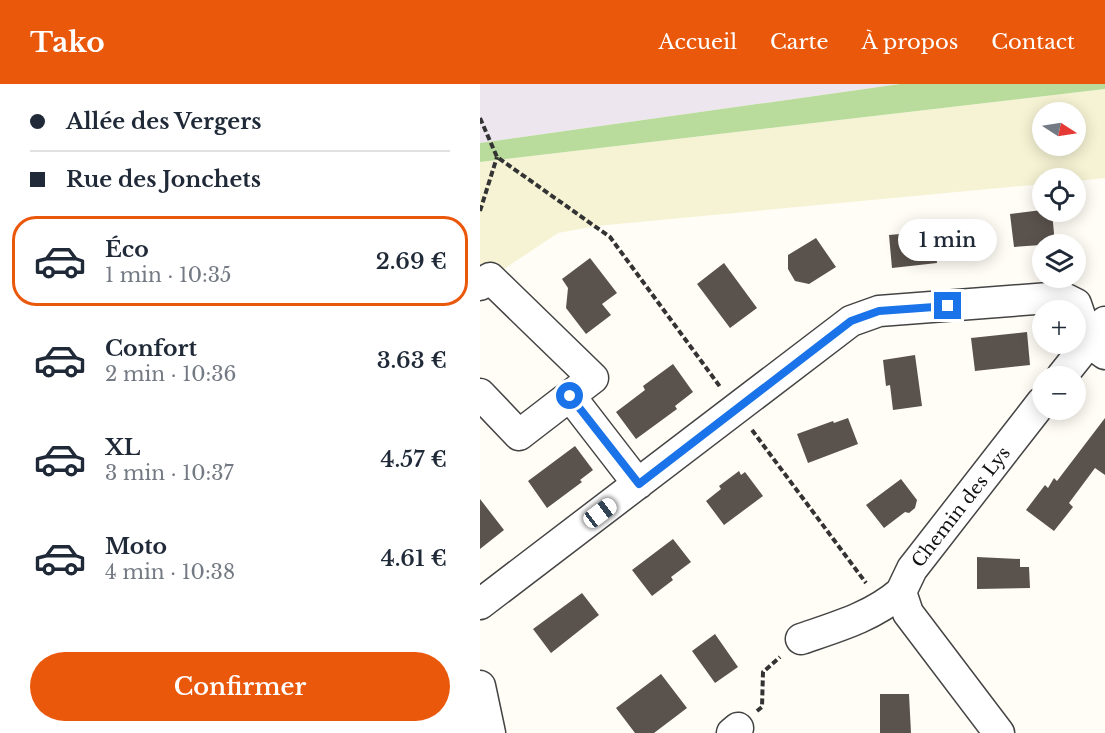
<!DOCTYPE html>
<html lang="fr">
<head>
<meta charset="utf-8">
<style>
  :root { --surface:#fff; --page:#f2f2f3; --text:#1f2937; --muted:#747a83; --line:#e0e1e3; --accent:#ea580c }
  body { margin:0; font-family:"Libre Baskerville",serif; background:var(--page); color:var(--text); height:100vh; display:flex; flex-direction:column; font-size:22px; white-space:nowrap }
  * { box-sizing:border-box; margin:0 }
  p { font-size:20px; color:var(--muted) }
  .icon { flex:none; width:33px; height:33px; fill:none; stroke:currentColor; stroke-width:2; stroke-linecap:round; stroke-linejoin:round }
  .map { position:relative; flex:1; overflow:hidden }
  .side { display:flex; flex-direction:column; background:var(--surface); width:480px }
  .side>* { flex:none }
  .banner { display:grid; align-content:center; height:132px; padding:0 30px; background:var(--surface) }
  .needle { width:39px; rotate:102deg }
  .tools { position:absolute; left:552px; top:18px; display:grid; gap:12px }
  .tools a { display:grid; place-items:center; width:54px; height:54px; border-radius:50%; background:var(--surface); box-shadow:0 3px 15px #0003; font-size:30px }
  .end { position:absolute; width:27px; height:27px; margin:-14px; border:8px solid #1a73e8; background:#fff; box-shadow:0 0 0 3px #fff }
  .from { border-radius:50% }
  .bubble { position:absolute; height:42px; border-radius:21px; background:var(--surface); box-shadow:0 3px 15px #0003; font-size:20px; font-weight:600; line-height:42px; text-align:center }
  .car { position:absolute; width:18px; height:36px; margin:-18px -9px; border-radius:8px; box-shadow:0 0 4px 2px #0007; background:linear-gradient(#fff 24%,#345 0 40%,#fff 0 76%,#345 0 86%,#fff 0) }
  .banner b { display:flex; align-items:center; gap:21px; height:57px; font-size:22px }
  .banner b+b { border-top:2px solid var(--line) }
  .banner i { width:15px; height:15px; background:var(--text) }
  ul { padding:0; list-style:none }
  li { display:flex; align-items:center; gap:18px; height:90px; margin:0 12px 9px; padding:0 18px; border:3px solid transparent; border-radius:24px }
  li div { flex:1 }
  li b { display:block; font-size:22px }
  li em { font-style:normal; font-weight:600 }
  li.active { border-color:var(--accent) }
  li>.icon { width:54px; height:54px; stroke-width:1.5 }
  .cta { display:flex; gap:12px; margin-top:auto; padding:12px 30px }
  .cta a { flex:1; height:69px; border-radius:36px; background:var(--accent); color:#fff; font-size:24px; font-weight:600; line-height:69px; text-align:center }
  header { display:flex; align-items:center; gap:36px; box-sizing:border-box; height:84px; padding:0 30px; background:var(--accent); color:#fff }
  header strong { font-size:28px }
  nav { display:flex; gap:33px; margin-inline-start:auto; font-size:21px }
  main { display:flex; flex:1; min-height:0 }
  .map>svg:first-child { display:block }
  .industrial { fill:#eee6ef }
  .farmland { fill:#f6f3d4; fill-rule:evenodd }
  .forest { fill:#b9dc9c }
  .building { fill:#5a524d }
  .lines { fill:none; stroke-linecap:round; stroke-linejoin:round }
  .street-casing { stroke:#444; stroke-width:33 }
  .path { stroke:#333; stroke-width:4; stroke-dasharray:6 3; stroke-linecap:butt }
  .street { stroke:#fff; stroke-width:30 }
  .route { stroke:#1a73e8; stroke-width:8 }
  .labels { text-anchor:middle; stroke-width:6; stroke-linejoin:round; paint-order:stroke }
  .street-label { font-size:18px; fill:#111; stroke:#fff }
</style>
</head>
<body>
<header>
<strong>Tako</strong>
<nav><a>Accueil</a><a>Carte</a><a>À propos</a><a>Contact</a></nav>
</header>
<main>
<section class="side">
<div class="banner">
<b><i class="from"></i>Allée des Vergers</b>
<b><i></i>Rue des Jonchets</b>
</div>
<ul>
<li class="active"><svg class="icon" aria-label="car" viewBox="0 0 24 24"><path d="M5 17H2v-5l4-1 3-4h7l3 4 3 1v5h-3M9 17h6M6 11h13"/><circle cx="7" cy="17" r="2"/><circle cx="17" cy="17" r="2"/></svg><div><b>Éco</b><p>1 min · 10:35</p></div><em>2.69 €</em></li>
<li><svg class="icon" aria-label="car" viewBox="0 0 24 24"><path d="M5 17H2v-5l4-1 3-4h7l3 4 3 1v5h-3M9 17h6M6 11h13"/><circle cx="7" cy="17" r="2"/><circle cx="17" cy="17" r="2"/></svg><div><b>Confort</b><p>2 min · 10:36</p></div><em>3.63 €</em></li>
<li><svg class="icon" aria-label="car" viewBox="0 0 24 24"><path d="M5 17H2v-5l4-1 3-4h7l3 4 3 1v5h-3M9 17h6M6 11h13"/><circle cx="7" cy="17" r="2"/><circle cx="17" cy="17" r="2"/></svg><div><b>XL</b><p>3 min · 10:37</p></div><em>4.57 €</em></li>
<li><svg class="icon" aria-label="car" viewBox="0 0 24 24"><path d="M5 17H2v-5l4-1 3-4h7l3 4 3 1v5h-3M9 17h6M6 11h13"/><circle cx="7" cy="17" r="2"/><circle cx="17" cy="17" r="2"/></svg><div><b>Moto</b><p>4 min · 10:38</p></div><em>4.61 €</em></li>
</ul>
<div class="cta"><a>Confirmer</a></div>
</section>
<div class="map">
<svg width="625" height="649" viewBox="0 0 625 649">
  <rect width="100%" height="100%" fill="#fffdf5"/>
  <path class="industrial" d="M0,0H420L0,59Z"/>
  <path class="farmland" d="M625,5V94L596,97V94H562V100L116,142L78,149L0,201V78ZM562,28H596V62H562Z"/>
  <path class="forest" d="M420,0H625V5L0,78V59Z"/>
  <path class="building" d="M562,126L572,128L575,160L534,163L530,130Z
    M454,147L457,179L412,184L409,151Z
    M336,154L356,183L329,200L315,197L308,185V171Z
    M110,174L137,209L122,220L131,231L106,250L86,224L88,204L82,195Z
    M244,179L277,224L250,244L217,200Z
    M547,248L550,281L495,287L491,254Z
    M435,271L442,322L413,326L410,301L406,302L403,276Z
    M193,280L213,308L195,322L197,325L156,355L136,328L165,306L163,302Z
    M368,334L378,360L328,379L317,350L353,337L354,339Z
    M625,334V391L615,384L589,419L593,423L574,447L546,426L565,401L568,404L574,394L577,397Z
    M95,362L113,386L100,396L102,398L67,424L48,397Z
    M259,387L261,391L265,388L283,412L244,441L226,417L241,405L239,402Z
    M421,395L437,416L435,424L429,429L425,428L404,444L386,421Z
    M0,415L24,446L0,465Z
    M193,455L211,478L191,493L193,496L172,512L152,486Z
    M497,473L540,475V483H549L550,504L497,505Z
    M102,509L119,531L71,569L53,545Z
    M235,550L258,583L235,599L212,567Z
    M181,590L207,624L174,649H155L136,624Z
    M400,610H429L431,649H400Z"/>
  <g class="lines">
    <g class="street-casing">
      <path id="street" d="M0,201L10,194L113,294L39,351L0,310
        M582,292L625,238
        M90,312L158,400
        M0,520L371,237L399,227L582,213L596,220L609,258L625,270
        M321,555C356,543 392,533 421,508
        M0,602L10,649
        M252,649L258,644
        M519,649L428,529L421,508L432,485L562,318"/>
    </g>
    <path class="path" d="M0,34L17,73L130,153L241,304
      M0,127L17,73
      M272,346L386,499
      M277,627L282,623L283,588L300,573"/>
    <use href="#street" class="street"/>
  </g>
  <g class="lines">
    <path class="route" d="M90,312L159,400L371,237L399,227L468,222"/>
  </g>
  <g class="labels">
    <g class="street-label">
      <text transform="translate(481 423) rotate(-52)" y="6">Chemin des Lys</text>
    </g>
  </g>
</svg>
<div class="tools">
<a><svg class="needle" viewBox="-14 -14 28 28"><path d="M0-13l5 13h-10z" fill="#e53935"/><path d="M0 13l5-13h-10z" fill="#747a83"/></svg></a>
<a><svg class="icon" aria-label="locate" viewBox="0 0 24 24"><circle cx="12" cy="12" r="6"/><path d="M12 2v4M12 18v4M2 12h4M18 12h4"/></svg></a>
<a><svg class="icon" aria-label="layers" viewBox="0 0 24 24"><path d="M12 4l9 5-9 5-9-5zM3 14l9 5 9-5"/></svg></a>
<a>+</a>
<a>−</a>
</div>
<i class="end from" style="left:90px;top:312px"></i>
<i class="end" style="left:468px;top:222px"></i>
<div class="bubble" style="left:418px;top:135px;width:99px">1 min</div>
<i class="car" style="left:120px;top:429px;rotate:53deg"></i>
</div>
</main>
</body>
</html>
